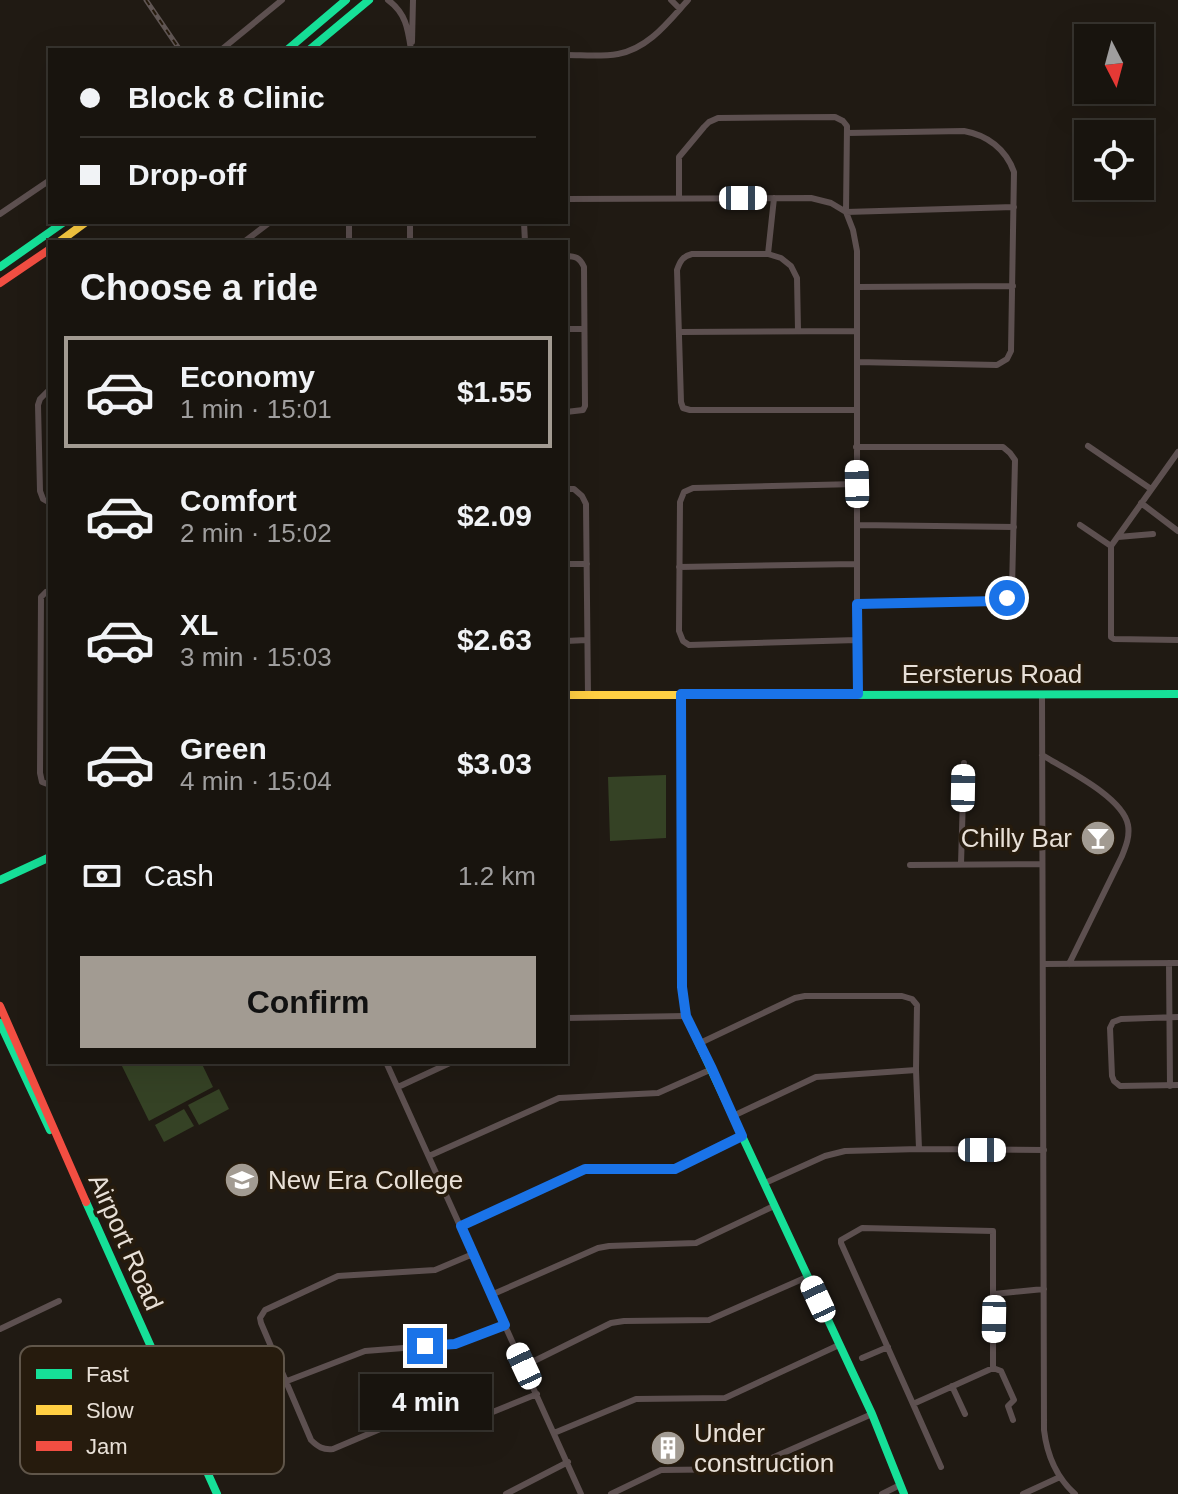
<!DOCTYPE html>
<html lang="en">
<head>
<meta charset="utf-8">
<style>
  :root { --surface:#18140e; --page:#211d17; --text:#f1f3f6; --muted:#9f9e9e; --line:#36332e; --accent:#a29b92 }
  body { margin:0; font-family:Helvetica,sans-serif; background:var(--page); color:var(--text); height:100vh; display:flex; flex-direction:column; font-size:30px; white-space:nowrap }
  * { box-sizing:border-box; margin:0 }
  p { font-size:26px; color:var(--muted) }
  .icon { flex:none; width:44px; height:44px; fill:none; stroke:currentColor; stroke-width:2; stroke-linecap:round; stroke-linejoin:round }
  .map { position:relative; flex:1; overflow:hidden }
  .sheet { position:absolute; left:48px; top:240px; width:520px; height:824px; display:flex; flex-direction:column; background:var(--surface); border-radius:0px; box-shadow:0 8px 32px #0002,0 0 0 2px var(--line) }
  .sheet>* { flex:none }
  .banner { position:absolute; left:48px; top:48px; width:520px; height:176px; border-radius:0px; box-shadow:0 8px 32px #0002,0 0 0 2px var(--line); display:grid; align-content:center; height:176px; padding:0 32px; background:var(--surface) }
  .needle { width:52px; rotate:174deg }
  .fabs { position:absolute; left:1074px; top:24px; display:grid; gap:16px }
  .fabs a { display:grid; place-items:center; width:80px; height:80px; border-radius:0px; background:var(--surface); box-shadow:0 8px 32px #0002,0 0 0 2px var(--line); font-size:40px }
  .end { position:absolute; width:36px; height:36px; margin:-18px; border:10px solid #1a73e8; background:#fff; box-shadow:0 0 0 4px #fff }
  .from { border-radius:50% }
  .bubble { position:absolute; height:56px; border-radius:0px; background:var(--surface); box-shadow:0 8px 32px #0002,0 0 0 2px var(--line); font-size:26px; font-weight:700; line-height:56px; text-align:center }
  .car { position:absolute; width:24px; height:48px; margin:-24px -12px; border-radius:10px; box-shadow:0 0 6px 2px #0007; background:linear-gradient(#fff 24%,#345 0 40%,#fff 0 76%,#345 0 86%,#fff 0) }
  .banner b { display:flex; align-items:center; gap:28px; height:76px; font-size:30px }
  .banner b+b { border-top:2px solid var(--line) }
  .banner i { width:20px; height:20px; background:var(--text) }
  ul { padding:0; list-style:none }
  li { display:flex; align-items:center; gap:24px; height:112px; margin:0 16px 12px; padding:0 16px; border:4px solid transparent; border-radius:0px }
  li div { flex:1 }
  li b { display:block; font-size:30px }
  li em { font-style:normal; font-weight:700 }
  li.selected { border-color:var(--accent) }
  li>.icon { width:72px; height:72px; stroke-width:1.5 }
  h2 { padding:0 32px; font-size:36px; line-height:96px }
  .pay { display:flex; align-items:center; gap:20px; height:88px; padding:0 32px; font-size:30px }
  .pay p { margin-inline-start:auto }
  .action { display:flex; gap:16px; margin-top:auto; padding:16px 32px }
  .action a { flex:1; height:92px; border-radius:0px; background:var(--accent); color:#111; font-size:32px; font-weight:700; line-height:92px; text-align:center }
  .map>svg:first-child { display:block }
  .green { fill:#354225 }
  .lines { fill:none; stroke-linecap:round; stroke-linejoin:round }
  .street { stroke:#5d5050; stroke-width:6 }
  .fast { stroke:#16e098; stroke-width:8 }
  .slow { stroke:#ffcf43; stroke-width:8 }
  .jam { stroke:#f24e42; stroke-width:8 }
  .rail-casing { stroke:#605654; stroke-width:5 }
  .rail { stroke:#261b0d; stroke-width:2; stroke-dasharray:6; stroke-linecap:butt }
  .route { stroke:#1a73e8; stroke-width:10 }
  .labels { text-anchor:middle; stroke-width:7; stroke-linejoin:round; paint-order:stroke }
  .street-label { font-size:26px; fill:#e8e0d7; stroke:#261b0d }
  .poi-label { font-size:26px; fill:#e8e0d7; stroke:#261b0d; text-anchor:start }
  .key { fill:#261b0d; stroke:#60564a; stroke-width:2 }
  .key-label { font-size:22px; fill:#e8e0d7 }
</style>
</head>
<body>
<div class="map">
<svg width="1178" height="1494" viewBox="0 0 1178 1494">
  <rect width="100%" height="100%" fill="#201a13"/>
  <path class="green" d="M666,775V838L610,841L608,777Z
    M120,1062H201L213,1087L149,1121Z
    M219,1089L229,1109L199,1125L188,1105Z
    M184,1109L194,1126L164,1142L155,1125Z"/>
  <g class="lines">
    <path class="street" d="M388,0C406,13 408,29 411,50
      M671,0L680,9
      M412,42L413,0
      M221,50L282,0
      M566,55C583,55 601,57 618,54C649,48 668,22 688,0
      M847,133L964,131C987,135 1006,149 1014,172L1011,351L1007,359L997,365L857,362
      M679,198V157L704,127L709,122L718,118L835,117L843,121L847,126L846,212L1014,207
      M566,199L811,198L831,203L846,212L853,230L857,251V604L858,694
      M0,214L50,180
      M349,222V242
      M410,222V242
      M524,222L525,242
      M244,242L270,222
      M768,254L774,198
      M566,256C576,256 580,258 584,267L585,406L583,410L566,412
      M858,287L1013,286
      M566,329H584
      M798,330L797,278L791,266L781,258L768,254H692C683,256 680,261 677,270L681,402L683,408L690,410H856
      M680,332L857,331
      M50,389L40,399L38,405L40,491L43,499L50,503
      M1088,446L1151,489
      M856,447H1003L1010,453L1015,460L1012,589L1007,598L998,601L857,604
      M1178,452L1111,546V637L1114,639L1178,640
      M857,484L693,488L684,492L680,502L679,631L683,641L689,645L857,640
      M566,489H574L582,496L586,504L588,695
      M1141,503L1178,531
      M857,525L1014,527
      M1080,525L1111,546
      M1118,537L1153,534
      M566,564H587
      M679,567L856,564
      M50,591L46,592L41,597L40,773L42,782L50,785
      M566,641L587,640
      M1042,695L1044,1430C1047,1455 1056,1477 1075,1494
      M1042,755C1065,769 1123,797 1128,825C1130,836 1126,846 1122,856L1069,964
      M961,864L964,763
      M910,865L1042,864
      M1169,963L1170,1086
      M1043,964L1178,963
      M1178,1017L1121,1019L1113,1022L1110,1028L1112,1076L1114,1081L1120,1086L1178,1085
      M566,1018L686,1016
      M698,1044L795,998L805,996H902L912,999L917,1005L916,1070L919,1149
      M386,1062L581,1494
      M398,1087L452,1062
      M733,1116L816,1077L916,1070
      M429,1156L559,1098L658,1093L712,1069
      M765,1183L825,1156L845,1151L919,1149L1044,1150
      M461,1226L585,1169H675L742,1136
      M862,1228L993,1231V1368L913,1404L841,1243V1240Z
      M473,1254L435,1270L338,1276L265,1310L260,1318L261,1323L311,1440C318,1447 323,1450 333,1449L385,1427L468,1422L537,1394
      M994,1294L1044,1289
      M491,1295L598,1248L609,1246L696,1243L774,1206
      M0,1329L59,1301
      M862,1358L888,1347
      M524,1366L611,1323L624,1321L709,1320L807,1277
      M993,1368L1001,1371L1014,1400L1008,1406L1013,1420
      M287,1381L365,1351L455,1344L505,1325
      M952,1386L965,1414
      M913,1404L941,1467
      M554,1433L636,1399L725,1398L839,1345
      M506,1494L568,1462
      M611,1494L661,1470L747,1469L872,1414
      M882,1494L900,1485
      M1023,1494L1060,1477"/>
    <path class="fast" d="M287,50L346,0
      M309,50L369,0
      M0,267L64,222
      M681,694L682,987L686,1016L872,1414L904,1494
      M845,695L1178,694
      M0,880L50,857
      M0,1023L50,1130
      M86,1202L217,1494"/>
    <path class="slow" d="M59,242L86,222
      M566,695H845"/>
    <path class="jam" d="M0,283L50,249
      M0,1006L86,1202"/>
    <g class="rail-casing">
      <path id="rail" d="M146,0L180,50"/>
    </g>
    <use href="#rail" class="rail"/>
  </g>
  <g class="lines">
    <path class="route" d="M425,1346L455,1344L505,1325L461,1226L585,1169H675L742,1136L712,1069L686,1016L682,987L681,694H858L857,604L998,601L1007,598"/>
  </g>
  <defs>
    <g id="bar-disc" transform="scale(1.8)"><circle r="9.5" fill="#a29b92" stroke="#261b0d"/><path d="M-6-5H6L.8 .8V4.5H3.5V6h-7V4.5H-.8V.8Z" fill="#fff"/></g>
    <g id="university-disc" transform="scale(1.8)"><circle r="9.5" fill="#a29b92" stroke="#261b0d"/><path d="M0-5L7-2L0 1L-7-2ZM-4 1L0 2.5L4 1V4Q0 6-4 4Z" fill="#fff"/></g>
    <g id="building-disc" transform="scale(1.8)"><circle r="9.5" fill="#a29b92" stroke="#261b0d"/><path d="M-4-6H4V6H1V3H-1V6H-4ZM-2.5-4.3h1.7v1.8h-1.7ZM.8-4.3h1.7v1.8H.8ZM-2.5-1h1.7V.8h-1.7ZM.8-1h1.7V.8H.8Z" fill="#fff"/></g>
  </defs>
  <g fill-rule="evenodd">
    <use href="#bar-disc" x="1098" y="838"/>
    <use href="#university-disc" x="242" y="1180"/>
    <use href="#building-disc" x="668" y="1448"/>
  </g>
  <g class="labels">
    <g class="street-label">
      <text x="992" y="683">Eersterus Road</text>
      <text transform="translate(126 1242) rotate(66)" y="9">Airport Road</text>
    </g>
    <g class="poi-label">
      <text x="1072" y="847" text-anchor="end">Chilly Bar</text>
      <text x="268" y="1189">New Era College</text>
      <text x="694" y="1442">Under<tspan x="694" dy="30">construction</tspan></text>
    </g>
  </g>
  <rect x="20" y="1346" width="264" height="128" rx="12" class="key"/>
  <rect x="36" y="1369" width="36" height="10" fill="#16e098"/>
  <rect x="36" y="1405" width="36" height="10" fill="#ffcf43"/>
  <rect x="36" y="1441" width="36" height="10" fill="#f24e42"/>
  <g class="key-label">
    <text x="86" y="1382">Fast</text>
    <text x="86" y="1418">Slow</text>
    <text x="86" y="1454">Jam</text>
  </g>
</svg>
<div class="fabs">
<a><svg class="needle" viewBox="-14 -14 28 28"><path d="M0-13l5 13h-10z" fill="#e53935"/><path d="M0 13l5-13h-10z" fill="#9f9e9e"/></svg></a>
<a><svg class="icon" aria-label="locate" viewBox="0 0 24 24"><circle cx="12" cy="12" r="6"/><path d="M12 2v4M12 18v4M2 12h4M18 12h4"/></svg></a>
</div>
<i class="end from" style="left:1007px;top:598px"></i>
<i class="end" style="left:425px;top:1346px"></i>
<div class="bubble" style="left:360px;top:1374px;width:132px">4 min</div>
<i class="car" style="left:743px;top:198px;rotate:90deg"></i>
<i class="car" style="left:857px;top:484px;rotate:359deg"></i>
<i class="car" style="left:963px;top:788px;rotate:1deg"></i>
<i class="car" style="left:982px;top:1150px;rotate:90deg"></i>
<i class="car" style="left:818px;top:1299px;rotate:335deg"></i>
<i class="car" style="left:994px;top:1319px;rotate:181deg"></i>
<i class="car" style="left:524px;top:1366px;rotate:335deg"></i>
<div class="banner">
<b><i class="from"></i>Block 8 Clinic</b>
<b><i></i>Drop-off</b>
</div>
<section class="sheet">
<h2>Choose a ride</h2>
<ul>
<li class="selected"><svg class="icon" aria-label="car" viewBox="0 0 24 24"><path d="M5 17H2v-5l4-1 3-4h7l3 4 3 1v5h-3M9 17h6M6 11h13"/><circle cx="7" cy="17" r="2"/><circle cx="17" cy="17" r="2"/></svg><div><b>Economy</b><p>1 min · 15:01</p></div><em>$1.55</em></li>
<li><svg class="icon" aria-label="car" viewBox="0 0 24 24"><path d="M5 17H2v-5l4-1 3-4h7l3 4 3 1v5h-3M9 17h6M6 11h13"/><circle cx="7" cy="17" r="2"/><circle cx="17" cy="17" r="2"/></svg><div><b>Comfort</b><p>2 min · 15:02</p></div><em>$2.09</em></li>
<li><svg class="icon" aria-label="car" viewBox="0 0 24 24"><path d="M5 17H2v-5l4-1 3-4h7l3 4 3 1v5h-3M9 17h6M6 11h13"/><circle cx="7" cy="17" r="2"/><circle cx="17" cy="17" r="2"/></svg><div><b>XL</b><p>3 min · 15:03</p></div><em>$2.63</em></li>
<li><svg class="icon" aria-label="car" viewBox="0 0 24 24"><path d="M5 17H2v-5l4-1 3-4h7l3 4 3 1v5h-3M9 17h6M6 11h13"/><circle cx="7" cy="17" r="2"/><circle cx="17" cy="17" r="2"/></svg><div><b>Green</b><p>4 min · 15:04</p></div><em>$3.03</em></li>
</ul>
<div class="pay"><svg class="icon" aria-label="cash" viewBox="0 0 24 24"><path d="M3 7h18v10H3z"/><circle cx="12" cy="12" r="2"/></svg>Cash<p>1.2 km</p></div>
<div class="action"><a>Confirm</a></div>
</section>
</div>
</body>
</html>
